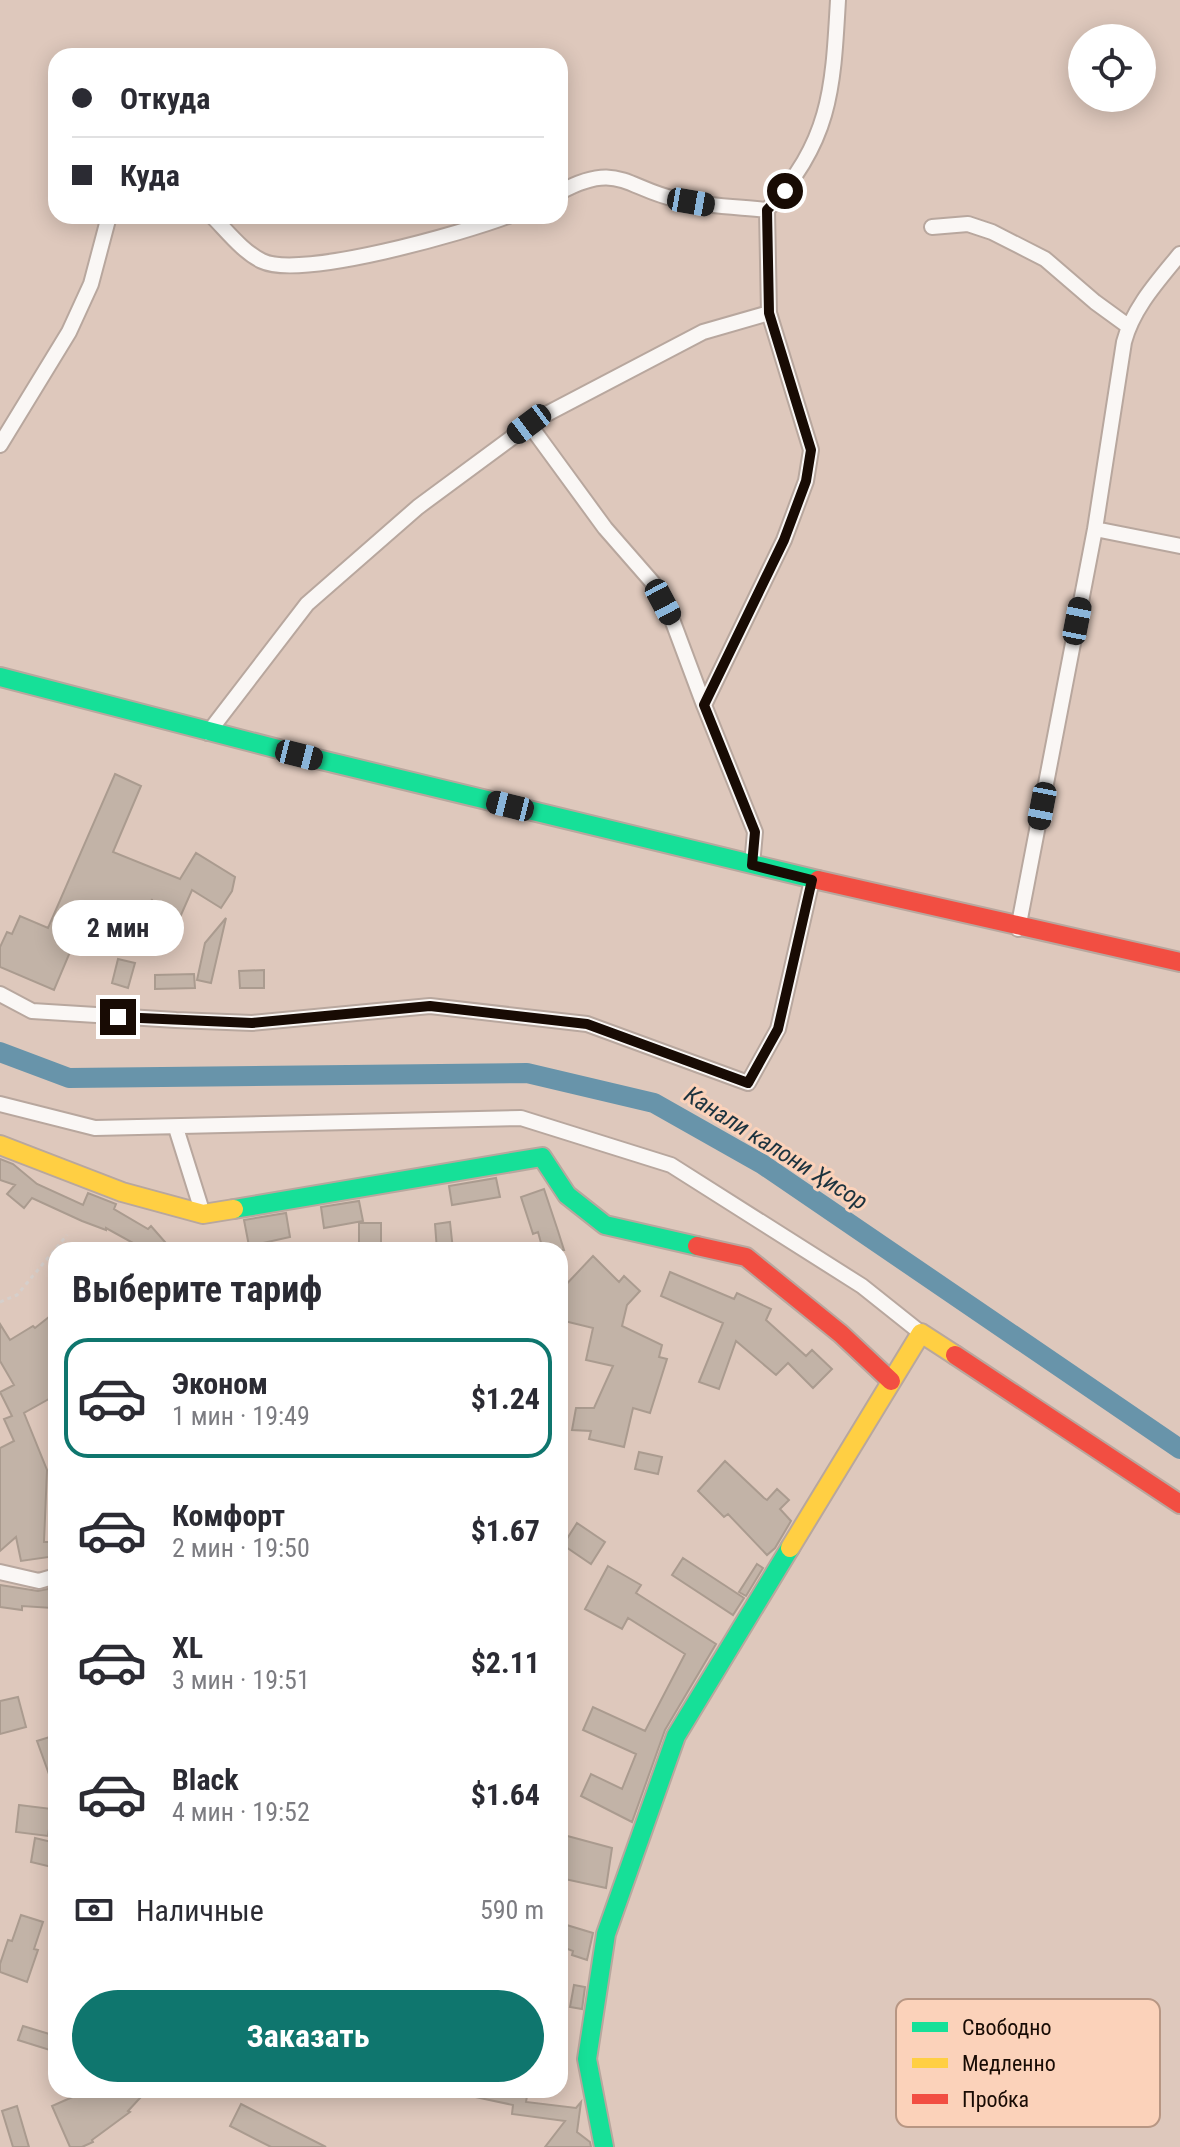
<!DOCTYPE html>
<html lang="ru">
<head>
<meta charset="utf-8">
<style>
  :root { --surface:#fff; --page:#f7f7f7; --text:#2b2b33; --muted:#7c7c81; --line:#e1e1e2; --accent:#0f766e }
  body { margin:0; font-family:"Roboto Condensed",sans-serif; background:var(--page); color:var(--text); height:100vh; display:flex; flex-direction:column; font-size:30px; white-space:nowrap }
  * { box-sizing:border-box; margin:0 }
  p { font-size:26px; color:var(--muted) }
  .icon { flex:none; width:44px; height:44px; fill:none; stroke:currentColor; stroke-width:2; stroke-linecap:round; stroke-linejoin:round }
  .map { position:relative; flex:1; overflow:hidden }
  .drawer { position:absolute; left:48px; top:1242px; width:520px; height:856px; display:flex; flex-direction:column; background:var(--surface); border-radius:24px; box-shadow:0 4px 20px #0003 }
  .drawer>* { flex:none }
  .top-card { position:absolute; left:48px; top:48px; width:520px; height:176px; border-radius:24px; box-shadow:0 4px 20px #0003; display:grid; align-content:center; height:176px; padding:0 24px; background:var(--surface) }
  .fabs { position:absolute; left:1068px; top:24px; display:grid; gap:16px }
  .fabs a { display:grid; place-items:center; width:88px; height:88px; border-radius:50%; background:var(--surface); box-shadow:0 4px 20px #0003; font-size:40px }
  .end { position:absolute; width:36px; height:36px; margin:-18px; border:10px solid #180b04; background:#fff; box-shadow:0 0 0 4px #fff }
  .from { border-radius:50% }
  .bubble { position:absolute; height:56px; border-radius:28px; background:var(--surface); box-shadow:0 4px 20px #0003; font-size:26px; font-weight:700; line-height:56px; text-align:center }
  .car { position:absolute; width:24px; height:48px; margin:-24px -12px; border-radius:10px; box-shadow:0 0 6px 2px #0007; background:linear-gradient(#222 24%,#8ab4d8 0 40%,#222 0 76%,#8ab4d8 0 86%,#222 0) }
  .top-card b { display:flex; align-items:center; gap:28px; height:76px; font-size:30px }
  .top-card b+b { border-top:2px solid var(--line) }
  .top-card i { width:20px; height:20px; background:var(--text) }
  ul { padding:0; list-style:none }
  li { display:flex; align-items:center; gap:24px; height:120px; margin:0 16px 12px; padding:0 8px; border:4px solid transparent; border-radius:24px }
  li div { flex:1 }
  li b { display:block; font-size:30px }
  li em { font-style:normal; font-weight:700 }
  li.active { border-color:var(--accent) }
  li>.icon { width:72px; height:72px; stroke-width:1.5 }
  h2 { padding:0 24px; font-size:36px; line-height:96px }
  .pay { display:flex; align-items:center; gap:20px; height:88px; padding:0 24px; font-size:30px }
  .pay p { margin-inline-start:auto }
  .button { display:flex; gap:16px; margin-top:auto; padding:16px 24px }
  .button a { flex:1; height:92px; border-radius:48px; background:var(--accent); color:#fff; font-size:32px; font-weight:700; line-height:92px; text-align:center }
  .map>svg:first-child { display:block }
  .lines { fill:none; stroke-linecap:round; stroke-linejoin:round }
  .canal { stroke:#6894aa; stroke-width:20 }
  .building { fill:#c2b3a7; stroke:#aa9b8f; stroke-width:2 }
  .street-casing { stroke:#b8a79e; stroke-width:18 }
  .fast-casing { stroke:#b8a79e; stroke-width:22 }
  .slow-casing { stroke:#b8a79e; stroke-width:22 }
  .jam-casing { stroke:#b8a79e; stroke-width:22 }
  .path { stroke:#d6cfcb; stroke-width:3; stroke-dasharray:4 4; stroke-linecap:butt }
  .street { stroke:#faf7f5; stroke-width:14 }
  .fast { stroke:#16e098; stroke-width:18 }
  .slow { stroke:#ffcf43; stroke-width:18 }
  .jam { stroke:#f24e42; stroke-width:18 }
  .route { stroke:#180b04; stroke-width:10 }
  .labels { text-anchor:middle; stroke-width:6; stroke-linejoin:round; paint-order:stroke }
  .water-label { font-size:24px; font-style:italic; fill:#1b323e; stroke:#fbd2ba }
  .key { fill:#fbd2ba; stroke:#b79683; stroke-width:2 }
  .key-label { font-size:22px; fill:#180b04 }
</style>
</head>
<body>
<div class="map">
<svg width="1180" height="2147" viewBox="0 0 1180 2147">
  <rect width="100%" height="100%" fill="#dec8bc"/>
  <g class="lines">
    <path class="canal" d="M0,1052L69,1078L527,1073L654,1103L762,1164L1180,1449"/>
  </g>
  <path class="building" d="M115,774L141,786L113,852L180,879L196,853L235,877L232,891L221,908L192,890L170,940L153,932L152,899L144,930L89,907L54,990L0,967V947L7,932L12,934L20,916L48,928Z
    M226,918L211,983L197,980L205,943Z
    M118,959L135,963L128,988L112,983Z
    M264,970V988H240L239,971Z
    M194,974L195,988L155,989V975Z
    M0,1159L13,1164L37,1184L83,1205L88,1193L116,1204L114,1209L148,1229L151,1226L172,1250H140L135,1244L106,1228V1230L82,1221L32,1198L24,1208L7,1194L15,1185L0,1180Z
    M496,1178L500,1197L452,1205L449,1186Z
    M544,1189L558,1231L564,1250H543L538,1232L533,1234L521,1197Z
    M359,1201L363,1221L324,1228L321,1207Z
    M286,1213L290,1237L249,1246L244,1220Z
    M450,1222L453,1250H437L435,1224Z
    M359,1223H381V1250H359Z
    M593,1256L619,1282L624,1276L640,1291L627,1305L622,1326L662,1345L659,1357L667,1359L650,1413L633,1408L624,1447L589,1439L591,1431L572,1430L576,1408H594L613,1366L586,1360L593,1328L560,1320V1291Z
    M670,1272L734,1299L737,1293L771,1309L766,1320L806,1356L812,1350L832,1369L813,1388L788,1363L776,1375L736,1341L719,1389L699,1382L723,1323L661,1296Z
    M49,1317L56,1327V1395L24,1413L47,1470L44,1542H56V1556L21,1561L16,1537L0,1551V1448L14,1441L4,1419L12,1416L0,1392L14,1385L0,1361V1324L10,1340L33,1326L35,1328Z
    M639,1452L662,1457L658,1474L635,1469Z
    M725,1461L764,1498L767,1500L777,1489L789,1500L780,1509L791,1521L775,1548L767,1555L728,1514L724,1517L698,1491Z
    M577,1523L605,1542L591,1564L563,1545Z
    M683,1558L744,1598L733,1615L672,1575Z
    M757,1564L763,1568L746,1596L739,1592Z
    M608,1566L641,1585L636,1593L716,1644L665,1730L632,1822L581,1796L591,1774L622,1789L636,1754L583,1730L593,1707L645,1731L685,1654L628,1618L622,1629L585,1609Z
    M0,1585L38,1591L53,1588L52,1608L22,1606V1610L0,1607Z
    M18,1697L26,1727L0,1734V1701Z
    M56,1735V1788H54L37,1741Z
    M19,1805L52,1809L48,1836L16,1832Z
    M560,1834L612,1848L606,1888L560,1878Z
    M35,1838L56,1843V1868L31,1862Z
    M21,1915L43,1922L34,1949L38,1950L27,1982L0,1972V1964L8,1940L12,1941Z
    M560,1923L593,1933L587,1960L572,1955L573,1951L560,1946Z
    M574,1985L585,1987L582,2009L570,2007Z
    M23,2026L56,2036V2052L18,2040Z
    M73,2090H132L140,2098L128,2111L130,2112L92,2140L93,2142L82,2147H70L52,2106L77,2095Z
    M475,2090H528L526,2102L576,2108L581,2102L577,2132L590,2142L591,2147H545L565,2121L512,2114L513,2105L475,2097Z
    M241,2104L326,2147H271L230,2126Z
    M17,2106L29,2147H13L2,2111Z"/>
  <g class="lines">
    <g class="street-casing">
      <path id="street" d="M560,192C619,160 626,189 679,200C708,206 737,207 767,210C831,142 833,89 838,0
        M212,216C227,231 243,252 262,261C301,280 466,232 508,216
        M932,227L968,224L992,232L1045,259L1095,302L1128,326
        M529,424L605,528L653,583L673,622L704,705
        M0,445L69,332L91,284L109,216
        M1095,529L1180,546
        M208,733L307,604L418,507L537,419L703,332L769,313
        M752,865L755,832L704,705L784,540L806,481L811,450L769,313L767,210
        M1018,929L1095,529L1124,342C1133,308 1158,281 1180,254
        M0,994L32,1011L176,1020L252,1023L430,1006L587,1024L748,1083L778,1029L812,880
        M0,1104L95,1128L521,1118L671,1165L862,1286L921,1333
        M176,1128L203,1214
        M0,1572L39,1581L56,1576"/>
    </g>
    <g class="fast-casing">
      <path id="fast" d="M0,677L313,758L818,880
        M234,1209L542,1157L567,1195L605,1225L697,1246
        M604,2147L587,2059L606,1934L676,1736L790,1548"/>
    </g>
    <g class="slow-casing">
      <path id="slow" d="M0,1145L122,1192L203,1214L234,1209
        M790,1548L921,1333L955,1355"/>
    </g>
    <g class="jam-casing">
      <path id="jam" d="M818,880L1180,962
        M697,1246L746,1257L841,1334L891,1381
        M955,1355L1180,1504"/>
    </g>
    <path class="path" d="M0,1302L17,1295L67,1235"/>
    <use href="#street" class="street"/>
    <use href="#fast" class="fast"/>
    <use href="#slow" class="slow"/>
    <use href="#jam" class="jam"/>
  </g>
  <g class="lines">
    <path class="route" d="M118,1017L252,1023L430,1006L587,1024L748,1083L778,1029L812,880L752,865L755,832L704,705L784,540L806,481L811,450L769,313L767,210L785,191"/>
  </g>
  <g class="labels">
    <g class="water-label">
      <text transform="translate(776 1148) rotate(32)" y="8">Канали калони Ҳисор</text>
    </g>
  </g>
  <rect x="896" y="1999" width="264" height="128" rx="12" class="key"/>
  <rect x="912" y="2022" width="36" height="10" fill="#16e098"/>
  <rect x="912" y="2058" width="36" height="10" fill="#ffcf43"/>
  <rect x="912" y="2094" width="36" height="10" fill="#f24e42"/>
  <g class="key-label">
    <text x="962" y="2035">Свободно</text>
    <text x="962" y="2071">Медленно</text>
    <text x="962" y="2107">Пробка</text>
  </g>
</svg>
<div class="fabs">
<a><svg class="icon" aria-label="locate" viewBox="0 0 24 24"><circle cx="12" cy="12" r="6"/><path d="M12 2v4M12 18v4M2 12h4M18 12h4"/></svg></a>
</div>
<i class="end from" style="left:785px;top:191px"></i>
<i class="end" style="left:118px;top:1017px"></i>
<div class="bubble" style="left:52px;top:900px;width:132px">2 мин</div>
<i class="car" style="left:691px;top:202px;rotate:100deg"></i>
<i class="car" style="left:529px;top:424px;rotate:233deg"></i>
<i class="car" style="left:663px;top:602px;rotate:152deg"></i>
<i class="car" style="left:1077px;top:621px;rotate:11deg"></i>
<i class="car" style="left:299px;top:755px;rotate:104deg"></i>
<i class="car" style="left:510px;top:806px;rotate:284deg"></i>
<i class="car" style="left:1042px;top:806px;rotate:191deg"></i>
<div class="top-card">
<b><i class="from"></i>Откуда</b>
<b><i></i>Куда</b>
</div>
<section class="drawer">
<h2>Выберите тариф</h2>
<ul>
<li class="active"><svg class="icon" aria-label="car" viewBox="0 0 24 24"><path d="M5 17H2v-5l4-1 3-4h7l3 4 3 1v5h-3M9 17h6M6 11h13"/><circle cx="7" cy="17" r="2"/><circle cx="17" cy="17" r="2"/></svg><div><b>Эконом</b><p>1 мин · 19:49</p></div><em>$1.24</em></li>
<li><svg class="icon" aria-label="car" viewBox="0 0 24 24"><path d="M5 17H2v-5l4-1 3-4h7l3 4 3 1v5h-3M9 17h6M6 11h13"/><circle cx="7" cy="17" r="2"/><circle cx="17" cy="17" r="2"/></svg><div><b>Комфорт</b><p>2 мин · 19:50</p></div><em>$1.67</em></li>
<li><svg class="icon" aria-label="car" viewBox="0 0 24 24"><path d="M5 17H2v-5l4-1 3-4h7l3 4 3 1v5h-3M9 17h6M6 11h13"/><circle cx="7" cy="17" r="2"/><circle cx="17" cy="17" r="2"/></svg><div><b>XL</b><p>3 мин · 19:51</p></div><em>$2.11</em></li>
<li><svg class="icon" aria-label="car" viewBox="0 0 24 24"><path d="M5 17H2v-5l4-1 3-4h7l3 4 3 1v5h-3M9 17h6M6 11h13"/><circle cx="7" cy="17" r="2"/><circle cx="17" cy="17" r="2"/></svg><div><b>Black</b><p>4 мин · 19:52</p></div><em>$1.64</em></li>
</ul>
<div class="pay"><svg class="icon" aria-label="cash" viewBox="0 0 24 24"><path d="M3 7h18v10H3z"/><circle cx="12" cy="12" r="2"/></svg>Наличные<p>590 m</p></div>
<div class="button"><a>Заказать</a></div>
</section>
</div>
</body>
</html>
